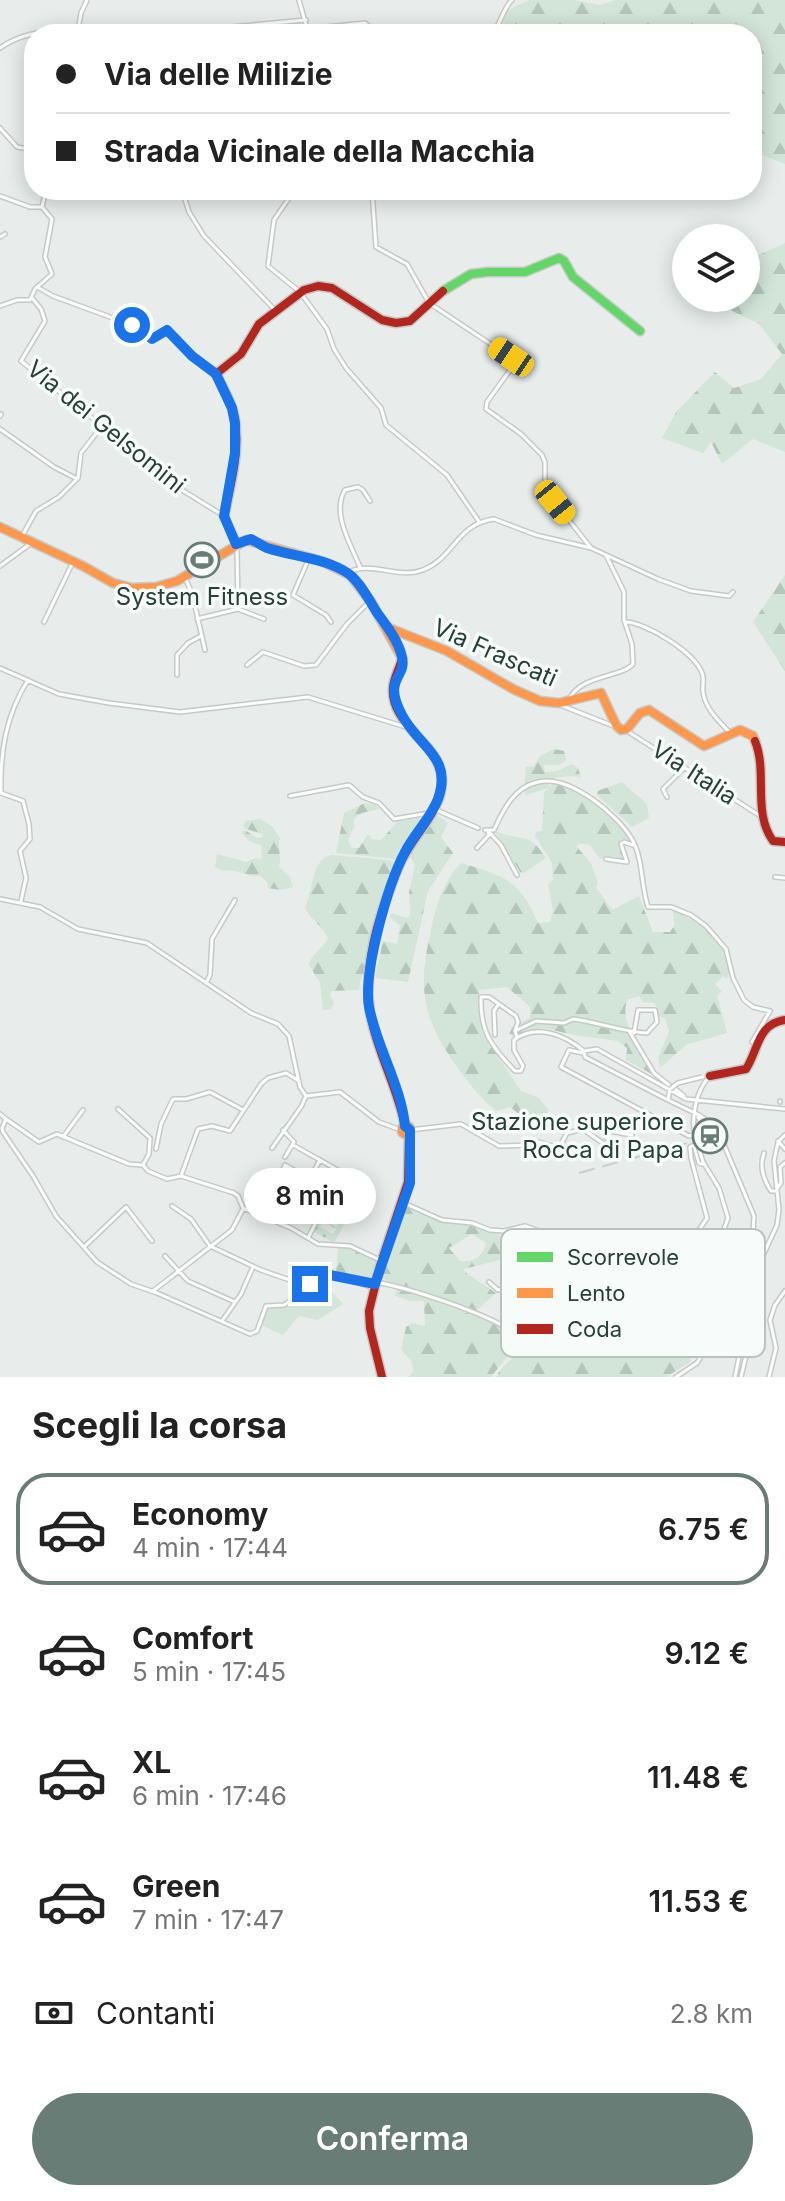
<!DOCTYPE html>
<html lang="it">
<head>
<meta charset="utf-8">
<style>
  :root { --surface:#fff; --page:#f6f6f6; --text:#222; --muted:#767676; --line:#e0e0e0; --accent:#697d77 }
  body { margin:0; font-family:Inter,sans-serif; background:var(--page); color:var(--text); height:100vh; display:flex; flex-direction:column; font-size:30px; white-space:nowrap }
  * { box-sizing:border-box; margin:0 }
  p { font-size:26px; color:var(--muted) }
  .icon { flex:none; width:44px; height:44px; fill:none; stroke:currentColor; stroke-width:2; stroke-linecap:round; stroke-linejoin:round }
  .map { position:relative; height:1377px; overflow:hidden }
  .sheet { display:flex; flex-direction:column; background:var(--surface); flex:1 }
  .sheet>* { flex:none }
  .top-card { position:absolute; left:24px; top:24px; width:738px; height:176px; border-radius:32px; box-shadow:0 4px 20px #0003; display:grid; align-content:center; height:176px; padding:0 32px; background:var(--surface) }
  .fabs { position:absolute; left:672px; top:224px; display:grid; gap:16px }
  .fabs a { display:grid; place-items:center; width:88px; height:88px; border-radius:50%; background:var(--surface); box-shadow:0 4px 20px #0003; font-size:40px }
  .end { position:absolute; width:36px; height:36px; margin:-18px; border:10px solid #1a73e8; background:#fff; box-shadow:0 0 0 4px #fff }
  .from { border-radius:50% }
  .bubble { position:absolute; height:56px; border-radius:28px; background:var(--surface); box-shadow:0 4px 20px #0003; font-size:26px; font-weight:600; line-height:56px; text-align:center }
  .car { position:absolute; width:24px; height:48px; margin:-24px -12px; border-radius:10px; box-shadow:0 0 6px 2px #0007; background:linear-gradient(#f5c518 24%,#345 0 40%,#f5c518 0 76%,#345 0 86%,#f5c518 0) }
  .top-card b { display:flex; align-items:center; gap:28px; height:76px; font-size:30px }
  .top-card b+b { border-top:2px solid var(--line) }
  .top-card i { width:20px; height:20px; background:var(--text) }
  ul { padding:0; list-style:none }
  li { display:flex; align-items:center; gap:24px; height:112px; margin:0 16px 12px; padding:0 16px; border:4px solid transparent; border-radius:32px }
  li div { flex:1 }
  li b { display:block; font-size:30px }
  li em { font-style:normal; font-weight:600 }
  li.on { border-color:var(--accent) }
  li>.icon { width:72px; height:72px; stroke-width:1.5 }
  h2 { padding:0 32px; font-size:36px; line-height:96px }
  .pay { display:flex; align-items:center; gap:20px; height:88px; padding:0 32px; font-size:30px }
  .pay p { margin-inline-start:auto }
  .primary-button { display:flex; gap:16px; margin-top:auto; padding:16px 32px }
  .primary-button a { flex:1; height:92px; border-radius:48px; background:var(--accent); color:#fff; font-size:32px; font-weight:600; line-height:92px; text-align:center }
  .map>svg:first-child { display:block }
  .grass { fill:#d2e5d8 }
  .forest { fill:url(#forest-firs); fill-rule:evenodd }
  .garden { fill:url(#garden-dots) }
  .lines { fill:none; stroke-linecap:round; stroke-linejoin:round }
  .street-casing { stroke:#c5cac8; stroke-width:6 }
  .fast-casing { stroke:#c3cac8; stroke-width:11 }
  .slow-casing { stroke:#c3cac8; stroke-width:11 }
  .jam-casing { stroke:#c3cac8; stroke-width:11 }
  .street { stroke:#fcfcfc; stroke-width:3 }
  .fast { stroke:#63d668; stroke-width:8 }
  .slow { stroke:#ff974d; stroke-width:8 }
  .jam { stroke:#b3261e; stroke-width:8 }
  .rail { stroke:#c9cdcc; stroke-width:2; stroke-dasharray:16 8; stroke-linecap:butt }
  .street-bridge-casing { stroke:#c5cac8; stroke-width:6; stroke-linecap:butt }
  .street-bridge { stroke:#fcfcfc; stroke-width:3 }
  .route { stroke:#1a73e8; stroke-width:10 }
  .labels { text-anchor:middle; stroke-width:7; stroke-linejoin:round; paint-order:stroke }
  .street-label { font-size:24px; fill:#254139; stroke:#f7fbf9 }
  .poi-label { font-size:24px; fill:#254139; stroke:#f7fbf9 }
  .key { fill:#f7fbf9; stroke:#b8c3bf; stroke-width:2 }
  .key-label { font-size:22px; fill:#254139 }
</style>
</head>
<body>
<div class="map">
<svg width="785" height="1377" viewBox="0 0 785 1377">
  <defs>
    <pattern id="forest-firs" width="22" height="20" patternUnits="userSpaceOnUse" patternTransform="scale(2)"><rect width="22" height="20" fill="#d2e5d8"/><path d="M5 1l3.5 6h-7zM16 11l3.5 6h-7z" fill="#b4c6ba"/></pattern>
    <pattern id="garden-dots" width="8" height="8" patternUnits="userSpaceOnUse" patternTransform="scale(2)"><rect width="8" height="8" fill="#d2e5d8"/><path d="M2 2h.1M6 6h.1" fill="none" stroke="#b4c6ba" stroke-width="1.8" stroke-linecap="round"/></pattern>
  </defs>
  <rect width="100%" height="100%" fill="#e8edeb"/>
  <path class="grass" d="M321,1276H330L328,1288L343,1304L318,1320L299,1316L283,1335L261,1325L269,1307C292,1307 308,1292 321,1276Z"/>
  <path class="forest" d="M529,0H573L600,5L616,0H785V164L752,151V34H502L504,12Z
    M785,243V452L753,439L722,464L711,442L703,453L662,438L676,412L715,372L734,388L761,379L782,354L759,324L714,302L717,298H746V265L752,258Z
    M785,575V671L753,622Z
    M554,749L564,751L566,760L559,765H544L545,772L557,771L572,764L578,768L581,777C566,774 538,780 524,787L526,767L534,766L540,756Z
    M544,782L549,784V787L553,783C585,789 614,815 631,841L621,839L620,848L625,858L623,860L614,856L600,859L590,845L581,843L576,846L591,863L598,883L596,887L612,910L639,896L653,932H670L674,926L673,909C695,921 742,946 727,979L723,977L715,984L722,992L717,995L727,1033L686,1045L660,1068L658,1058L669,1032L665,1018L659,1017L655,1003L643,1002L639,996L627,1000C618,1031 650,1052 659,1078L626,1060L627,1048L618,1041L580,1036L542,1028L512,1036L509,1033L512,1027L530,1018V1007L507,987L479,990L483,1034L521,1091L539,1098L548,1109L547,1117L527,1120L510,1107L496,1111C479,1097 468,1082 455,1064C421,1016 418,987 431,930C436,905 443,882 461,863C503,875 520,880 538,923L550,922L553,910L548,884L553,880L552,863L535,836L536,832L542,831L544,792L549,788L526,795L524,791L532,785Z
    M622,782L647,804L649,818L632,827L597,795V791Z
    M365,803L376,805L379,809L362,813L354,819V827L348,840L352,848H359L368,834L372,839L381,840L397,822L424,817L397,859L336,853L344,813Z
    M436,815L448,823L441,837L453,853L428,891L408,982L375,978L383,941L397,944L400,926L390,917L391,913L407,918L410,915L409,892L415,865L410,857L416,841Z
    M260,819L272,826L280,838C277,848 282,857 279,867L289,876L293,887L280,890L268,888L267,882L260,876C246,877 237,868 223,871L215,867L217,854L246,862L256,858L261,859L262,846L249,841L241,832L245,830L257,838L263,837V834L246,829L243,826L246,821Z
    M495,831C522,843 527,829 546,858L524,873L520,872Z
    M332,855L389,860L395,863V867L378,921L368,970L361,978L359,990L332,991L330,995L334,1003L331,1009L323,1010L320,983L309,965C310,956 323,947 328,939C323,924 309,920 305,907C314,890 310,859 332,855Z
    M405,1205L445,1222L468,1225L498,1234L503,1239L504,1248C524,1258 546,1245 568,1246L573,1238L597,1241L601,1244V1250L598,1254L586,1258L585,1248H579L570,1254H553L551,1261L554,1266L586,1271L590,1269L589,1262H595L602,1266L596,1281L590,1285L589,1293L615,1304L620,1318L618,1321L601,1317L590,1310L531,1343L515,1330L522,1323L521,1288L533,1280L528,1276L507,1282L512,1267L500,1260L464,1269L465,1272L496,1293L476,1311L385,1280L380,1277ZM472,1234L486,1243C484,1256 473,1263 460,1261L449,1248Z
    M338,1247H350L381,1261L373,1282L336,1273Z
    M675,1264L678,1265L679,1293L693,1292C697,1313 707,1334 699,1355L694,1354L689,1363L666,1377H496C511,1352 524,1355 547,1343C555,1339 561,1333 569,1329C586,1319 614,1320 628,1335H634L649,1314L651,1289Z
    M399,1288L481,1318L510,1332L527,1347L506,1358L491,1377H408L413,1373L412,1362L401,1350L406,1327L412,1323L425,1326L424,1301H409L394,1295Z"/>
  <path class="garden" d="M343,1174L360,1184L363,1190L334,1243L313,1231L320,1220L322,1221L320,1227L333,1234L336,1229L324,1222L325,1220L337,1227L340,1222L327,1214L328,1211L325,1210L329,1202L328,1208L341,1216L344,1211L332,1204L333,1202L345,1209L348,1204L335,1196L331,1201L329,1198L337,1184L336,1190L350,1197L352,1193L340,1186L341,1184L353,1191L356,1186L343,1178L338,1182Z"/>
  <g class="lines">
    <g class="street-casing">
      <path id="street" d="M299,0L307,29
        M307,29L365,23L377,34
        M78,30L81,13L87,0
        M156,34L306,20
        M492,34C501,24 502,10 512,0
        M0,48C35,23 82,31 122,34
        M0,128L17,147L34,150
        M182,190L189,212L204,236L274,309
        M289,190V198L274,220L268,266L300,292L327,329L334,349L346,368L381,408L386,425L447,475L480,523
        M372,190L376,247L407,264L429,303L513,359V366L487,402L486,409L521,434L542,455L545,462V479L553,500L591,548
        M0,196L30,207H42
        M42,207L46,190
        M0,237L5,234
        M37,287L53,296L129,324L152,339L167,330L192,356L216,374
        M32,298L41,309L45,321L21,361L182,490L224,516L236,544
        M0,306L17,300H30L35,289L52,274L45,257L52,219L42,207
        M0,416L1,414
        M0,429L54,467L77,479
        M21,538L36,511L59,497L78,478L81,453L102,426
        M309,558L293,595L326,615L331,622
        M0,566L30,544
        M360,567C351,545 331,513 345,490L358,487L363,490L370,501
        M347,573C372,559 398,581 425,569C454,557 457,524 494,519L536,535L591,548L658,579L691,591L729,596L733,592
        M185,578L192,593L205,650
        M238,609L237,550L241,543
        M197,619L238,609L264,619
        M44,622L73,562
        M625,622C646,622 695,653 702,673C705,678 702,686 703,692C705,709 720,722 731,734
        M247,665L263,652L304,666L316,665L347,624L369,602
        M0,668L59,694L109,703L180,712L308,697L409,728
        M177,675V655L188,643L201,636
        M568,701C580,674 621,678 633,664L632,644L624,620V592L606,555
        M560,705L616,727
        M627,731L762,817
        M290,796L349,785L363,797L379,803L394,819L429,813
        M667,797L663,789L685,767
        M434,809L478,828
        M485,830H494C503,810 514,787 538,782C569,774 619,815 633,841C643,860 641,886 648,907H671L691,915L706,926L726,949L733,978L744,1000L753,1007L770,1011L752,1042
        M490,833L501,845L517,875
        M477,848L489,835L488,831
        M606,859L627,862L621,844L624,842L633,845
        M775,877L785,878
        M0,899L40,907L78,929L147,943L251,1013L278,1024L289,1036L300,1087L306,1096L340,1092L379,1122L401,1130
        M21,901L26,878L20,851L30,839L29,824L23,801L1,793C0,751 6,715 28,680
        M206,983L210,975L212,939L235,900
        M515,1031L518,1022L516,1016L489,997H481C480,1032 491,1046 515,1071H521L523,1066L514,1050V1040C536,1023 565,1035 584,1051L585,1057L668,1100
        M629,1031L654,1073L669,1085
        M495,1035L494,1011L498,1005
        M517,1037L515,1031L536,1021L564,1023L573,1019C597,1022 624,1032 647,1033L657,1022L655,1010H638L634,1033
        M584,1051L597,1049L686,1099L785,1109
        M583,1053L569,1050L561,1067L689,1136L695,1135C691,1117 696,1090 710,1076
        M674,1088L684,1096
        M670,1089L668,1100L699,1115L717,1128L754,1216L753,1232L728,1301L741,1347L735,1377
        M780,1102V1101
        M118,1109L150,1138L149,1154L143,1165
        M0,1114L6,1119L2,1128L3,1132L33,1176L56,1216L97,1262L131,1284L157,1293L250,1334L257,1331L266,1306L284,1305L305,1291L307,1286L321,1275L343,1277L373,1288
        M698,1117L705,1129L703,1135
        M6,1119L39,1142L57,1134L129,1164L143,1165L148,1171L167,1179L181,1176L234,1193L238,1196L243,1208L291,1228L318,1244L350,1246L380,1260
        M283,1130L294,1142L285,1157
        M410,1130L461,1124L499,1146L534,1145
        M63,1137L83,1110
        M778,1141L785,1149
        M531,1143L539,1142L565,1150L562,1142L567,1133L583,1129L608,1147L612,1144L605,1136V1130L632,1135
        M293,1145L361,1183L365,1190L361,1198
        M272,1148L301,1107L306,1096
        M156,1149L161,1124L173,1099H186L210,1092L243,1110
        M764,1153C759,1167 763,1179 771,1191H776
        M281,1174L285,1165L331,1191
        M181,1176L198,1129L212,1126L230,1131L261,1084L268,1078L286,1073L299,1081
        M778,1187L781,1183L780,1167L785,1163
        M304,1189L325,1201
        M404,1203L442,1220L472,1223L490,1230L504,1231L525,1226L542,1232L598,1240
        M172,1206L191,1219L210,1246L261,1270L307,1286
        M279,1223L291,1203L293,1204L302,1188L304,1189L320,1160
        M308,1238L341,1173
        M84,1247L126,1207L152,1241
        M165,1256L188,1281L235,1302
        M376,1282C409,1288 486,1313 513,1332C518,1336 521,1341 527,1345C548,1346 558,1331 577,1324C597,1317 622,1331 637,1324C653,1315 644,1298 652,1285C657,1277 666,1270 673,1262C685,1249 697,1234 707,1218L691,1158L690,1147L694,1145L699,1163L702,1164L703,1162L719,1188L728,1218L699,1298L706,1336L705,1350L697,1363L676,1377
        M489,1282L498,1290L513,1287L518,1290L521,1302L519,1322L509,1330
        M153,1291L232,1230L243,1209
        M222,1321L241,1294L253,1267
        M741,1377L748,1347L741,1303L777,1225L779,1210L774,1161L778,1142L785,1135
        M769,1377L776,1348L770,1320L775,1305L785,1291"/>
    </g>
    <g class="fast-casing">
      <path id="fast" d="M443,291L471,274L488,272H525L559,258L564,261L573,277L640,331"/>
    </g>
    <g class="slow-casing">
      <path id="slow" d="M0,527L83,566L113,583L132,588L156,587L177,581L246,540L324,562L350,575L371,602L402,658
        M389,628L447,651L513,689L540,701L559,703L601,693L616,725L621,730L627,729L640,713L649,710L704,746L740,730L753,736L755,741
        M401.5 1130a4.5 4.5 0 1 1 9 0a4.5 4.5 0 1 1-9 0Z"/>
    </g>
    <g class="jam-casing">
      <path id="jam" d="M224,516C231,483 241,448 234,415C231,400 222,387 216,374L241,354L259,324L304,290L318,286L332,288L382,320L396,323L410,321L443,291
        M402,658C400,668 394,677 393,687C389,726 443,744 442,782C441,814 409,839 398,868C379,914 360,972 372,1022C380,1058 398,1090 405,1126
        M755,741C768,773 752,812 773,841L785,842
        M710,1076L746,1069C759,1049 757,1024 785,1020
        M382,1377L370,1328L369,1311L380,1266L408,1182L409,1133"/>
    </g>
    <use href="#street" class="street"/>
    <use href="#fast" class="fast"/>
    <use href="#slow" class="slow"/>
    <use href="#jam" class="jam"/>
    <path class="rail" d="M579,1173L709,1137"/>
    <g class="street-bridge-casing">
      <path id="street-bridge" d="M670,1089L678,1083L702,1077
        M695,1135L703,1162"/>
    </g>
    <use href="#street-bridge" class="street-bridge"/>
  </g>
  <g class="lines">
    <path class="route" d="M132,325L152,339L167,330L192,356L216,374L232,408L235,423V453L224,516L236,544L251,539C257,542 262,546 267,548C294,557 326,558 349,574C361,583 370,602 378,614C387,626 399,642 402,657C407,679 382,677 402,715C419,748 453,756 438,799C430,819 415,833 405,852C388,884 363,972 369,1007C377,1048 401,1085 405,1126L410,1130V1183L375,1284L325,1274L317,1277L310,1284"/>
  </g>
  <defs>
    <g id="stadium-ring" transform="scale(1.8)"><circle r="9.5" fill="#f7fbf9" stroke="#697d77" stroke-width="1.5"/><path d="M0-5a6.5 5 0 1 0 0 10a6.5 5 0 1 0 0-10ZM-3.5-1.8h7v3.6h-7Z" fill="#697d77"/></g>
    <g id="station-ring" transform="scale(1.8)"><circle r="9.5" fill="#f7fbf9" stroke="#697d77" stroke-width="1.5"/><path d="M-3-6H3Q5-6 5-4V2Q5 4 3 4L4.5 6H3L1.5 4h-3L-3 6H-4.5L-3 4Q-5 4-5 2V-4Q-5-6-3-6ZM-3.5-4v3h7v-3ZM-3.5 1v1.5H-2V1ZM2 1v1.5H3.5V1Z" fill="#697d77"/></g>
  </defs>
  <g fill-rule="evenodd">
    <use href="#stadium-ring" x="202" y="560"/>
    <use href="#station-ring" x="710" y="1136"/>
  </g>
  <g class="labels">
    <g class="street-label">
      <text transform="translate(106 427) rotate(39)" y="8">Via dei Gelsomini</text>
      <text transform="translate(495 653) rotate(24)" y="8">Via Frascati</text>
      <text transform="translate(694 773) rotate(33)" y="8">Via Italia</text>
    </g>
    <g class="poi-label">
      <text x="202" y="605">System Fitness</text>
      <text x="684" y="1130" text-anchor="end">Stazione superiore<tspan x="684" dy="28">Rocca di Papa</tspan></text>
    </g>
  </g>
  <rect x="501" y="1229" width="264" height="128" rx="12" class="key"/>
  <rect x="517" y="1252" width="36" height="10" fill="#63d668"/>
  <rect x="517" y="1288" width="36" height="10" fill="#ff974d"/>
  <rect x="517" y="1324" width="36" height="10" fill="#b3261e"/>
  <g class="key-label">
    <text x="567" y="1265">Scorrevole</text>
    <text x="567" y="1301">Lento</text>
    <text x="567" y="1337">Coda</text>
  </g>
</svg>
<div class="fabs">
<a><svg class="icon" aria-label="layers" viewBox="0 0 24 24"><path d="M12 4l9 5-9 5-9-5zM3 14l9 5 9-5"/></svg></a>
</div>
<i class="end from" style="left:132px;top:325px"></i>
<i class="end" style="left:310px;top:1284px"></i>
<div class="bubble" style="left:244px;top:1168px;width:132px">8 min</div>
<i class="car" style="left:511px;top:357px;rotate:304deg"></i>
<i class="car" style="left:555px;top:502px;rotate:141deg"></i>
<div class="top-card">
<b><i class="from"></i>Via delle Milizie</b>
<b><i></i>Strada Vicinale della Macchia</b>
</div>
</div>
<section class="sheet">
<h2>Scegli la corsa</h2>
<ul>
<li class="on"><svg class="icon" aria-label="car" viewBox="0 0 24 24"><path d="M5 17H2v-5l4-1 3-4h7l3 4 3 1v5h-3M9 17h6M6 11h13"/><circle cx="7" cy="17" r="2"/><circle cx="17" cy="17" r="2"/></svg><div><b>Economy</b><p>4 min · 17:44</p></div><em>6.75 €</em></li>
<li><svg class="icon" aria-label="car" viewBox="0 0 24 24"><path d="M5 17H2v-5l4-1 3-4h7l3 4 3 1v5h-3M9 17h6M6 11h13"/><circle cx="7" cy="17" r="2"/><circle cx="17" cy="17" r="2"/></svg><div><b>Comfort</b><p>5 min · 17:45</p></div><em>9.12 €</em></li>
<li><svg class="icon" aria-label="car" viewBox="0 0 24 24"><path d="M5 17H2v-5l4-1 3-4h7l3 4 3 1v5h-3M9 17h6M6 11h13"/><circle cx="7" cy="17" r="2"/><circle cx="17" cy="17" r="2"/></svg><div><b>XL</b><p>6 min · 17:46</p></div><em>11.48 €</em></li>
<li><svg class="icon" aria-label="car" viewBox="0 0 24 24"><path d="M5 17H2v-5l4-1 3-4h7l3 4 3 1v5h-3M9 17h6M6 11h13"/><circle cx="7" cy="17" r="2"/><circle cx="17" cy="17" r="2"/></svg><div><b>Green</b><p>7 min · 17:47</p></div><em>11.53 €</em></li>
</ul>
<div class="pay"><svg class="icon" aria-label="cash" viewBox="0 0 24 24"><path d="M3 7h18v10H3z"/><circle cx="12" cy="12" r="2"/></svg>Contanti<p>2.8 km</p></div>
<div class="primary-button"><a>Conferma</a></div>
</section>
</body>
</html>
